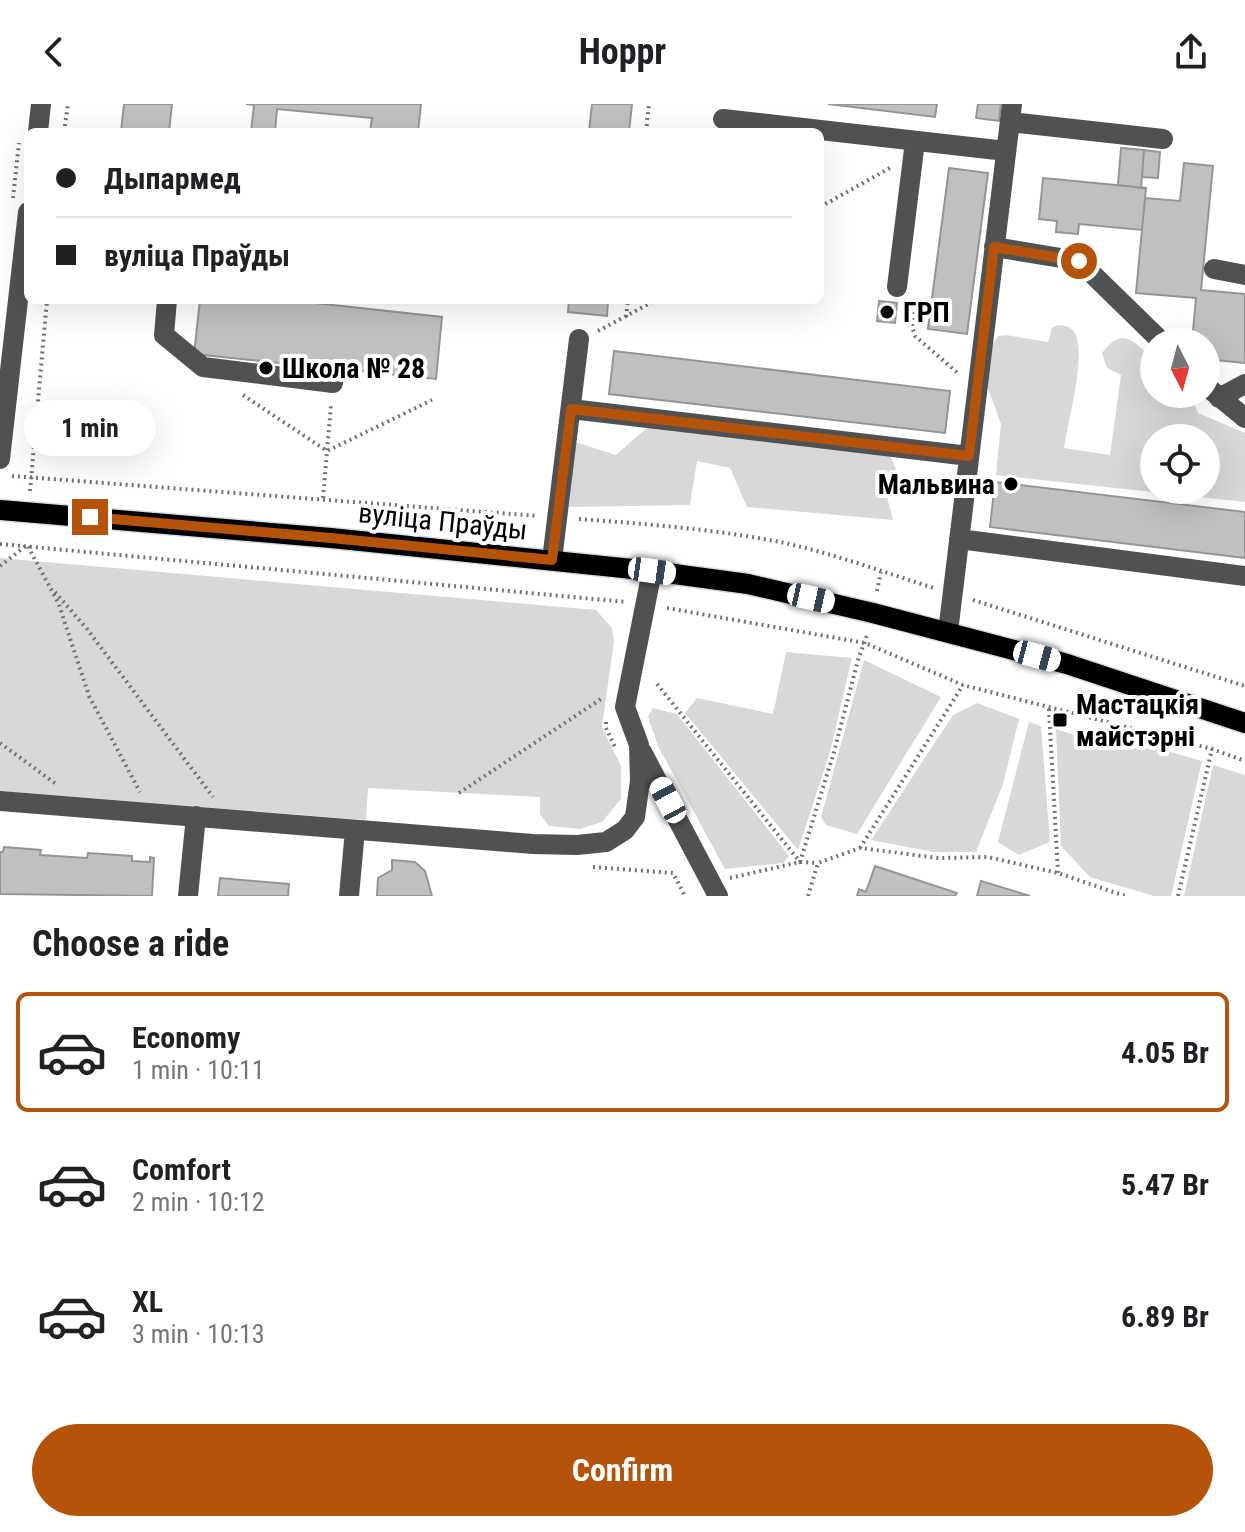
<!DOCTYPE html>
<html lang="en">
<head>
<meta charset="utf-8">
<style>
  :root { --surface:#fff; --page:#f6f6f6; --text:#202124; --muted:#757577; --line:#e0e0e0; --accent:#b45309 }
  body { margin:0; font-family:"Roboto Condensed",sans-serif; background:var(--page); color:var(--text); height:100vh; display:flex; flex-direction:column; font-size:30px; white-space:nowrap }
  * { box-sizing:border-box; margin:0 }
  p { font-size:26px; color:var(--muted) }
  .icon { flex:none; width:44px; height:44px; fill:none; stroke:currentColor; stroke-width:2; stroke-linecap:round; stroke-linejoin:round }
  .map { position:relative; height:792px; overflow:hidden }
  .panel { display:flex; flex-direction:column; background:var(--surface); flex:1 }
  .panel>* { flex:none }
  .hud { position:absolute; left:24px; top:24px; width:800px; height:176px; border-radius:12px; box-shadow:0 8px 32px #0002; display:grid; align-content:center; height:176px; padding:0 32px; background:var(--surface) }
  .needle { width:52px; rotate:174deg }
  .buttons { position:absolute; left:1140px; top:224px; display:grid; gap:16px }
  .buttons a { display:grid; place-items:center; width:80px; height:80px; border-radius:50%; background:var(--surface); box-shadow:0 8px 32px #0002; font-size:40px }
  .end { position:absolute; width:36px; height:36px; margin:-18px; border:10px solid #b45309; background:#fff; box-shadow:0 0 0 4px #fff }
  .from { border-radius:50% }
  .bubble { position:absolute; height:56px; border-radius:28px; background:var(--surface); box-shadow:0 8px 32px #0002; font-size:26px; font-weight:700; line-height:56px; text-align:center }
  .car { position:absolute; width:24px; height:48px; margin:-24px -12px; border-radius:10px; box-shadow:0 0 6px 2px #0007; background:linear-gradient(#fff 24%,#345 0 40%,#fff 0 76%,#345 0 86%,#fff 0) }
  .hud b { display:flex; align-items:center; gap:28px; height:76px; font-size:30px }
  .hud b+b { border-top:2px solid var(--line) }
  .hud i { width:20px; height:20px; background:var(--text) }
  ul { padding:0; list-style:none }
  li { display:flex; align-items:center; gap:24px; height:120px; margin:0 16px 12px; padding:0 16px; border:4px solid transparent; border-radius:12px }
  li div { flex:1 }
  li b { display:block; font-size:30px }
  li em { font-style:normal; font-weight:700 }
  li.selected { border-color:var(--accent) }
  li>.icon { width:72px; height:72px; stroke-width:1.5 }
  h2 { padding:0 32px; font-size:36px; line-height:96px }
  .action { display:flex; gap:16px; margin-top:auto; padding:16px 32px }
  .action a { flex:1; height:92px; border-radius:48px; background:var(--accent); color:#fff; font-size:32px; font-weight:700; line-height:92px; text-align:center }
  header { display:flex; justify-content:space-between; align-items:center; height:104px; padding:0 32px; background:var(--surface); font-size:36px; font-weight:700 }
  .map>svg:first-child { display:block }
  .green { fill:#d8d8d8; fill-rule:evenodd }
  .building { fill:#c0c0c0; stroke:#959595; stroke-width:2 }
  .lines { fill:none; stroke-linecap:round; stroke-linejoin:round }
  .major-casing { stroke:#dbdbdb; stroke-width:23 }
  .path { stroke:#737373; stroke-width:4; stroke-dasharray:2 4; stroke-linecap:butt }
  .minor { stroke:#515151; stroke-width:20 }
  .major { stroke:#000; stroke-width:20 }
  .route { stroke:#b45309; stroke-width:10 }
  .poi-dot { fill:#000; stroke:#fff; stroke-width:3 }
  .labels { text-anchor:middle; stroke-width:8; stroke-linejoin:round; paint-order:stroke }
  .poi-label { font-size:28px; font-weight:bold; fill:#000; stroke:#fff; text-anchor:start }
  .street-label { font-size:28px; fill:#000; stroke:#fff }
</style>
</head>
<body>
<header><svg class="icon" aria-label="back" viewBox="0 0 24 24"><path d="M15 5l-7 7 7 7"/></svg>Hoppr<svg class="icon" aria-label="share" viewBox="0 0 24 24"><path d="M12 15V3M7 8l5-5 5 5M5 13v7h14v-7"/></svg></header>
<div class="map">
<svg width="1245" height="792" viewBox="0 0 1245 792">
  <rect width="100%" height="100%" fill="#fff"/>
  <path class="green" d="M1058,221C1068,221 1075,225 1077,235C1084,258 1068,318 1064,344L1110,351L1121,271L1107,264L1102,249C1124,221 1132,238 1154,255V290H1190L1198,309L1245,329V398L996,371L1001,320L985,276L990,244L998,232L1006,231L1048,238L1052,224ZM1154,334H1206V386H1154Z
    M650,321L889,349L896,365L884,382L893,416L747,403L730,364L697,357L690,401L569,403L575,338L616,351Z
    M0,454L596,506L612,524L614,537L602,623L621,662V695L602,718L580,725L549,722L540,710V693L368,684L366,716L0,687Z
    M786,548L852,554L830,648L798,746L685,609L697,594L773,610Z
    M864,556L941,593L857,730L826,721L821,713Z
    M977,599L1019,615L1003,680L976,748H934L871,736L953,611Z
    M653,604L677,610L789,752L783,759L725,765L658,642L648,613Z
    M1029,618L1041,622L1050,738L1019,751L998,738Z
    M1056,625L1087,635L1093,626L1202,657L1171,792H1154L1090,773L1061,742Z
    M1213,661L1245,671V792H1184Z"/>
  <path class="building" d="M124,0H172L169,28H121Z
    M246,0H421L418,28H370L372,14L277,5L275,28H251L254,1Z
    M592,0H632L629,28H589Z
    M828,0H937L935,13Z
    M978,0H1001L999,17L976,14Z
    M1121,44L1144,46L1141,84L1118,81Z
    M1144,46L1160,48L1158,74L1142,73Z
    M1184,59L1213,62L1201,186L1245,190V259L1206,255V238H1192L1196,194L1136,189L1145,94L1180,97Z
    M949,64L988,69L967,230L928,225Z
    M1043,74L1146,84L1142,126L1079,120L1078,130L1056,128L1057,117L1039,115Z
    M200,196H287L442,213L436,275L194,250Z
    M569,196H608L607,212L568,208Z
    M879,197L897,199L895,219L877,217Z
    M614,247L950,287L945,329L609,290Z
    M995,378L1245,408V454L990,423Z
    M4,743L41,746L40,751L87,754L88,749L132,752V757L150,758V753L154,754L152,792L0,790V748H3Z
    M392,756L415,758L425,767L432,792H377L378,774L392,766Z
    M875,762L957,789L955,792H857L859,785L866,788Z
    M220,774L289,780L288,792H218Z
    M981,777L1030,792H977Z"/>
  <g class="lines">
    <g class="major-casing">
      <path id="major" d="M0,406L331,434L652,467L748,480L873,509L1067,560L1245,619"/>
    </g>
    <path class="path" d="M64,28L68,0
      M646,28L649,0
      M13,94L19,39
      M820,103L890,64
      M915,196L912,222L915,232L959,270
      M626,213L628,196
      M598,227L656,196
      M243,291L327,347L432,296
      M12,372L538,412
      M30,387L47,196
      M323,394L331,301
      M579,415C646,420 714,425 780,438C832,449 883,468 934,484
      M0,440L627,498
      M0,462L27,441L58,498L89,592L140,688
      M877,487L881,468
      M55,488L87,525L213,693
      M973,496L1245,582
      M667,504L865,539L963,581L1212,645L1245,657
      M657,580L800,758L834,648L858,556L867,531
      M1049,605L1058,769
      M606,618V624L615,643
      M0,639L56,680
      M459,689L604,593
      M860,744L963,581
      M593,763L673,769L685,792
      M730,774L800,758L818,759
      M808,792L818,759L860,744L939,754L988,753L1058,769L1125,792
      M1178,792L1212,645"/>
    <path class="minor" d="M723,15L1006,47
      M1010,18L1163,35
      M38,28L41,0
      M994,143L1079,157L1162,238
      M1214,165L1245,171
      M897,183L915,37
      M167,196L164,231L203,263L333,279
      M1206,282L1245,314
      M1219,294L1245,280
      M571,305L969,352
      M0,355L28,108
      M959,435L1245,472
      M552,456L579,235
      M948,528L1012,0
      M642,648L718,792
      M0,697L533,740L577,741L606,738L625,726L635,713L640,677L639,641L625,603L652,467
      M188,792L196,712
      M349,792L355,726"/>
    <use href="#major" class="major"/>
  </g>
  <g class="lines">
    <path class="route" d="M90,413L331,434L552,456L571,305L969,352L994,143L1079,157"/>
  </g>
  <g class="poi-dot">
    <circle cx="887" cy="208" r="8"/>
    <circle cx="266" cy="264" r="8"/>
    <circle cx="1011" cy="380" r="8"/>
    <rect x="1052" y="608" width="16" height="16" rx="4"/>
  </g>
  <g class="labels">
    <g class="poi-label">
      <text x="903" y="218">ГРП</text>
      <text x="282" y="274">Школа № 28</text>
      <text x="995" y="390" text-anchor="end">Мальвина</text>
      <text x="1076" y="610">Мастацкія<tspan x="1076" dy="32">майстэрні</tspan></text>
    </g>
    <g class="street-label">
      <text transform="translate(443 417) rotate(6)" y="10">вуліца Праўды</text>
    </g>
  </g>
</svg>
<div class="buttons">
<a><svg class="needle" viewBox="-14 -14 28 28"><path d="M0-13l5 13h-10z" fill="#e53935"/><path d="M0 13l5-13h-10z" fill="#757577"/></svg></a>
<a><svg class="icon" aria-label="locate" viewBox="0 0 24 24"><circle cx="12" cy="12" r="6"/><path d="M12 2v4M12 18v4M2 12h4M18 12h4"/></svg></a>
</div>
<i class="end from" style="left:1079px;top:157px"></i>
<i class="end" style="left:90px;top:413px"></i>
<div class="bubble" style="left:24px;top:296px;width:132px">1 min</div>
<i class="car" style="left:652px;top:467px;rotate:98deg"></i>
<i class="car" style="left:811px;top:494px;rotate:103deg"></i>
<i class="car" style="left:1037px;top:552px;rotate:105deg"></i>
<i class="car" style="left:668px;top:696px;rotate:332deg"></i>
<div class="hud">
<b><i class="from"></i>Дыпармед</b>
<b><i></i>вуліца Праўды</b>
</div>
</div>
<section class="panel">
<h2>Choose a ride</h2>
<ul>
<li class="selected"><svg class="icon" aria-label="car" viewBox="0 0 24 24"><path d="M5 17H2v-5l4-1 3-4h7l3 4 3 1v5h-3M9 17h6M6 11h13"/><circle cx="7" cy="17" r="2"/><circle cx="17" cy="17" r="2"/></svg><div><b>Economy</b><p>1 min · 10:11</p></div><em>4.05 Br</em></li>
<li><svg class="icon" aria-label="car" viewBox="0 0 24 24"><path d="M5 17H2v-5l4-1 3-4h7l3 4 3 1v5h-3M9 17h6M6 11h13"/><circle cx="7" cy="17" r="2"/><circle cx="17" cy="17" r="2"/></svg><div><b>Comfort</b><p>2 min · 10:12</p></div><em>5.47 Br</em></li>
<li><svg class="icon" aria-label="car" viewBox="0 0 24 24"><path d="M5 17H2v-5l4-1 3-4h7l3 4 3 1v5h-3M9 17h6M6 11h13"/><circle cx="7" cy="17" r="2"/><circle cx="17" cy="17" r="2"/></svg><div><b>XL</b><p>3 min · 10:13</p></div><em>6.89 Br</em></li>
</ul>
<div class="action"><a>Confirm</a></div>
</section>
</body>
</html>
